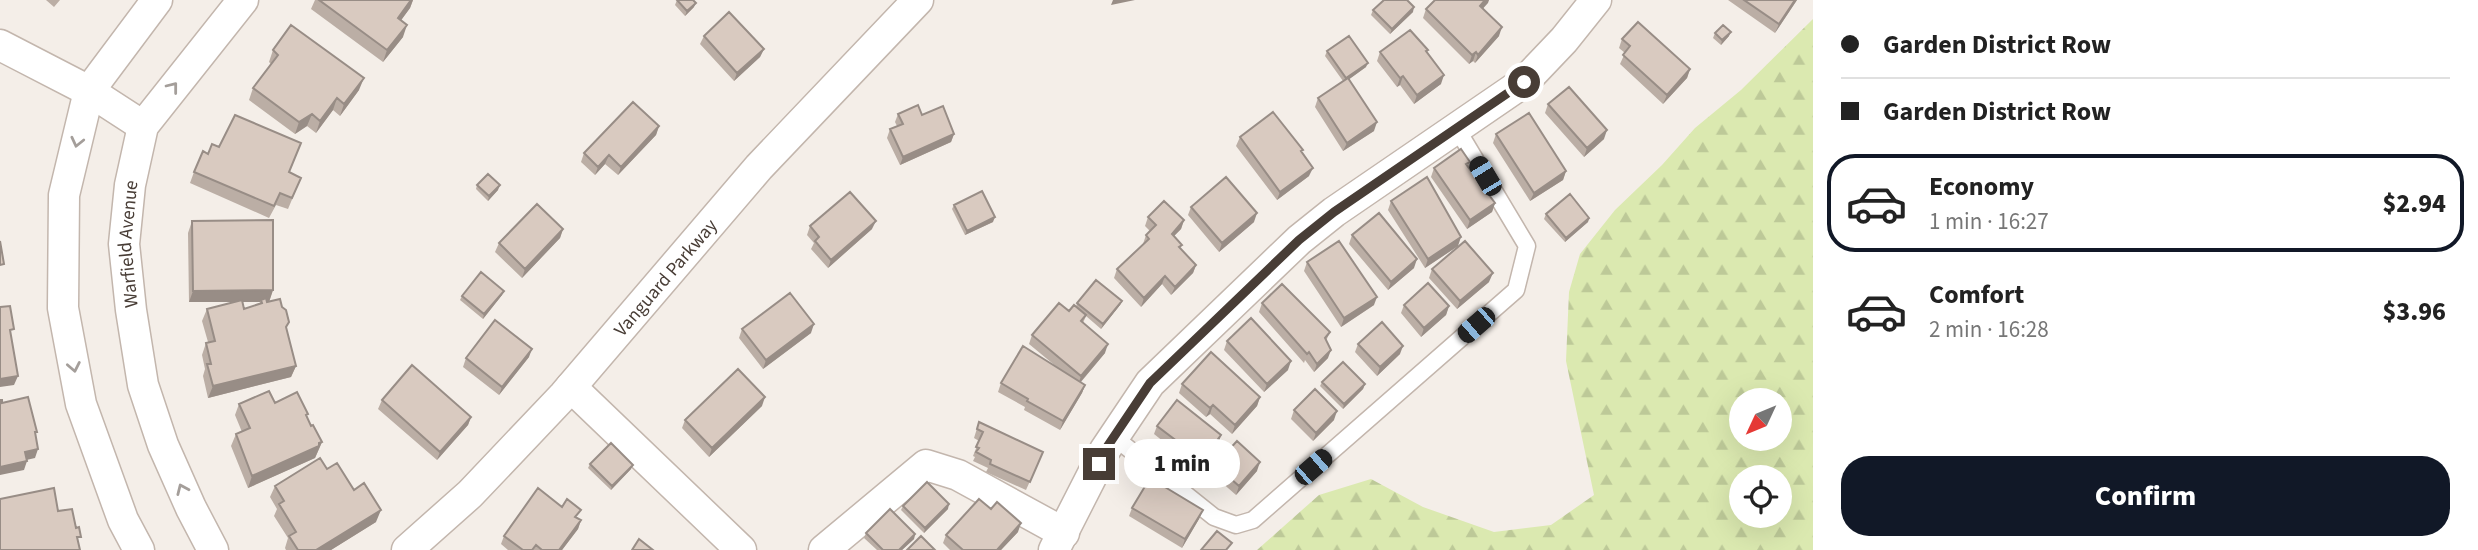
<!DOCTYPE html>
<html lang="en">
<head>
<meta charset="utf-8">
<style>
  :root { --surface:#fff; --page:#f2f2f2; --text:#222; --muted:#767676; --line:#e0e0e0; --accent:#111827 }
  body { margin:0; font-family:"Source Sans 3",sans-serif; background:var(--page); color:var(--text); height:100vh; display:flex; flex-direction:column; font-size:26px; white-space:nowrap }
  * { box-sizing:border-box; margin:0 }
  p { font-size:23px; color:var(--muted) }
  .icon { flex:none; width:38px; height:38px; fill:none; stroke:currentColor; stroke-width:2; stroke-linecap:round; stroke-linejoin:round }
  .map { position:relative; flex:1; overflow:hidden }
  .panel { display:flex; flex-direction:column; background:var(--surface); width:665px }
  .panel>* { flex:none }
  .top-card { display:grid; align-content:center; height:154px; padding:0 28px; background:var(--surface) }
  .needle { width:46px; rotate:226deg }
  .tools { position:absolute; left:1729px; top:388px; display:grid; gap:14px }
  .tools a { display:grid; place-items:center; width:63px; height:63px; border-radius:50%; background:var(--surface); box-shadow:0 7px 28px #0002; font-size:35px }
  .end { position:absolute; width:32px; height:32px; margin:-16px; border:9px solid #483d36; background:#fff; box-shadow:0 0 0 4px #fff }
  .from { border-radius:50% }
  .bubble { position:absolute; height:49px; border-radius:24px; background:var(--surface); box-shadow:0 7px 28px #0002; font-size:23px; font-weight:800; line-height:49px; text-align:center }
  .car { position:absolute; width:21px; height:42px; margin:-21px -10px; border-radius:9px; box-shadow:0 0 5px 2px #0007; background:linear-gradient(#222 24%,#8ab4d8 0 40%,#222 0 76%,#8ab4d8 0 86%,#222 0) }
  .top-card b { display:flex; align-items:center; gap:24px; height:66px; font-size:26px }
  .top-card b+b { border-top:2px solid var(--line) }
  .top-card i { width:18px; height:18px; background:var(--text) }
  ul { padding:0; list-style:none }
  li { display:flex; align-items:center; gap:21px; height:98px; margin:0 14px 10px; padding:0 14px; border:4px solid transparent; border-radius:28px }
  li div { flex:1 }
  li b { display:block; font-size:26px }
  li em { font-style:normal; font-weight:800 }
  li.selected { border-color:var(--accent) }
  li>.icon { width:63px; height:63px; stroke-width:1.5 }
  .primary-button { display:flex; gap:14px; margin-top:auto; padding:14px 28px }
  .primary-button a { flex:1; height:80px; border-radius:28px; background:var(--accent); color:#fff; font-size:28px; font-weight:800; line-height:80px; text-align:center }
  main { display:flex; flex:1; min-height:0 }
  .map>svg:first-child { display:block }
  .forest { fill:url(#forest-firs); fill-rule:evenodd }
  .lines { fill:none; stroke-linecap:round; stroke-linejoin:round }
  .service-casing { stroke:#c3b6ad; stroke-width:19 }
  .minor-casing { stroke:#c3b6ad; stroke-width:33 }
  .service { stroke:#fff; stroke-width:16 }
  .minor { stroke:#fff; stroke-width:30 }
  .wall { fill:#bbaea5; fill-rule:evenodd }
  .shaded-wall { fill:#988d86 }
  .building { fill:#d9cac0; stroke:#988d86; stroke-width:2 }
  .oneway { stroke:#a49e9a }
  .route { stroke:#483d36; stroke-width:9 }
  .labels { text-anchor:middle; stroke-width:5; stroke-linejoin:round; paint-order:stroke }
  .street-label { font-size:19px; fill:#483d36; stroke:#fff }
</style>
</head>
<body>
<main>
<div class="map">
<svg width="1813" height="550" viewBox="0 0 1813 550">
  <defs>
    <pattern id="forest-firs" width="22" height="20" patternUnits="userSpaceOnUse" patternTransform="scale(1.75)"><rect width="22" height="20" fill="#dbe9b0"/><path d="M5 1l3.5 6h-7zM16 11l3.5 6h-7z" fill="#bdc998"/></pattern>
  </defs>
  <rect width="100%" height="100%" fill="#f4eee8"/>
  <path class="forest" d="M1813,19V550H1257L1319,495L1371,479L1423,507L1494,532L1551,525L1594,495L1566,361L1569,292L1580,254L1615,210L1662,165L1695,128L1741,90ZM1741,401H1780V439H1741ZM1741,478H1780V516H1741Z"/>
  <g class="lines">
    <g class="service-casing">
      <path id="service" d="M1114,437L1214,517L1236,525L1253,520L1516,290L1527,246L1457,129"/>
    </g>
    <g class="minor-casing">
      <g id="minor">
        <path d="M0,45L89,91L143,126"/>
        <path d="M571,387L741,550"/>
        <path d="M139,550L123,520L81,404L63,308L64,195L89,91L157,0"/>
        <path id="s1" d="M213,550L191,508L163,445L143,385L131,310L124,244L130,185L143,126L243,0"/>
        <path id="s2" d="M407,550L470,494L564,395L759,167L918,0"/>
        <path d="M824,550L926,465L958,475L1064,533"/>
        <path d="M1054,550L1105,450L1150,383L1299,240L1334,212L1524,82L1564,40L1596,0"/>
      </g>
    </g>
    <use href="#service" class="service"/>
    <use href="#minor" class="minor"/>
  </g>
  <path class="wall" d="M46,0H60L54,7Z
    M315,0H413L410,8L401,20L403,37L383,62L311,9Z
    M677,0L694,7L685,16L675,5Z
    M1435,0H1489L1483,8L1499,36L1475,63L1473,61L1469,64L1423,18L1426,9Z
    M1728,0H1797L1775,33Z
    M1373,10L1413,12L1390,34L1371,15Z
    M1715,33L1729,36L1721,45L1713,38Z
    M704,36L764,49L760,57L734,81L700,44Z
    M1622,39L1690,69L1687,78L1663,104L1620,64L1625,53L1619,48Z
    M273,50L359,90L340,116L333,110L316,133L307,126L295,134L249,100L253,88L271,64L269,62Z
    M1327,51L1366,67L1349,79L1374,131L1343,151L1315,107L1318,98L1343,81L1325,56Z
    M1380,52H1427L1441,84L1414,104L1400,85L1397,87L1377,61Z
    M1548,104L1604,139L1584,157L1545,113Z
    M898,114L922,115L954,134L951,142L900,165L887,138L890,129L897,126L895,122Z
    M659,126L656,135L618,175L605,164L595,175L581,162L584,153Z
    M1496,134L1566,171L1563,180L1530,201L1493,143Z
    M1240,137L1302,153L1309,176L1277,200L1236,146Z
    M301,143L289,172L296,190L288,209L276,205L269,218L190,183L194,172L208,154L219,147Z
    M1468,166L1495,203L1492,212L1467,229L1431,177L1434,168Z
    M477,185L498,190L488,201L476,189Z
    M1391,201L1458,246L1425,268L1388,210Z
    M954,205L993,222L965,235L952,209Z
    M1191,207L1254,222L1219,252L1188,215Z
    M1546,214L1589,218L1588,222L1565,242L1544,219Z
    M1148,217L1184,220L1181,229L1174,236L1182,245L1180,248L1196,265L1193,273L1171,295L1162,284L1141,307L1114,278L1117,269L1143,244L1146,235L1150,231L1145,226Z
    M192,221L273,290L269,302L286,328L296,366L291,377L208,398L203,376L205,369L202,355L206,343L208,342L202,321L207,309L234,302H189L188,233ZM242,302H260V304L244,309Z
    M810,226L872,229L828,268L811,249L814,243L807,235Z
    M563,229L560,238L522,278L495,252L499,243Z
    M1352,235L1414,268L1388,290L1349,244Z
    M1307,262L1374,305L1341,327L1304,271Z
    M1432,269L1489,282L1457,309L1429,278Z
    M502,295L483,319L460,300L462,296Z
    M1122,301L1120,305L1101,329L1086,316L1083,323L1105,353L1081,382L1085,385L1082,393L1060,430L1024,410L1025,407L998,392L1001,383L1058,368L1029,344L1032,335L1076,307L1077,303Z
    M1262,303L1330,332L1326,341L1328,358L1314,372L1305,360L1304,363L1259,312Z
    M1404,305L1449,306L1446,315L1421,337L1401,313Z
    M742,329L811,333L763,369L739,338Z
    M1227,341L1288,370L1264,392L1224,350Z
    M1358,344L1400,354L1377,376L1355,352Z
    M529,357L499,395L463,367L466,358Z
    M1322,382L1365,384L1363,389L1343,409L1320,386Z
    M1182,384L1260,397L1257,406L1232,434L1210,414L1206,417L1179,393Z
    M382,400L471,417L468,425L437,460L378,409Z
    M275,403L307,418L311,426L322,442L315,458L248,488L231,446L236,434L242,432L235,415L239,404Z
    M762,406L709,457L682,428L685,420Z
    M1294,410L1334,420L1313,441L1291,419Z
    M979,422L1043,452L1026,490L986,472L988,468L973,461L975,457L973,456L979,441L974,438Z
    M1157,426L1221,435L1218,444L1198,469L1154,434Z
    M590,464L631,469L611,490L588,468Z
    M1215,465L1257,471L1236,495L1212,474Z
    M327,469L354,490L376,522L331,550H286L285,548L288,538L274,516L277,509L270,497L275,486Z
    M903,506L948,509L924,533L901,510Z
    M562,507L581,520L578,529L562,550H508L501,544L504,536Z
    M1132,508L1203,510L1199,519L1182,548L1129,516Z
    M1018,532L1001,550H950L943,543L946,535Z
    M866,533L915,534L914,539L902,550H877L864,538Z"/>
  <path class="shaded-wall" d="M411,0H413L410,8L394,30L398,18Z
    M1113,0H1135L1111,5Z
    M1485,0H1489L1488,3L1477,15L1480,6Z
    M1795,0H1797L1775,33L1779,24Z
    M696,3L694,7L685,16L687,11Z
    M1414,7L1413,12L1390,34L1392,29Z
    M407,25L403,37L383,62L387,50Z
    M1502,27L1499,36L1475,63L1478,55Z
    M1731,32L1729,36L1721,45L1722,40Z
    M764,49L760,57L734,81L737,73Z
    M1476,52L1473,61L1469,64L1472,55Z
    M1368,63L1366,67L1344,83L1346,78Z
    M1690,69L1687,78L1663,104L1667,95Z
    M1444,75L1441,84L1414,104L1417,95Z
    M1403,76L1400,85L1397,87L1400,78Z
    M364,78L359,90L340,116L344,104Z
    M337,98L333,110L316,133L320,121Z
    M312,114L307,126L295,134L299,122Z
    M1377,122L1374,131L1343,151L1347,143Z
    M659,126L656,135L618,175L621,167Z
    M1607,130L1604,139L1584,157L1587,148Z
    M954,134L951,142L900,165L903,157Z
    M609,155L605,164L595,175L598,167Z
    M1313,168L1309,176L1277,200L1280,192Z
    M1566,171L1563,180L1530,201L1534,193Z
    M500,185L498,190L488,201L489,196Z
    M1495,203L1492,212L1467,229L1470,220Z
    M1257,213L1254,222L1219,252L1222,243Z
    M995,217L993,222L965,235L967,231Z
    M1589,218L1588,222L1565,242L1566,238Z
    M1184,220L1181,229L1168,242L1172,234Z
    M876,221L872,229L828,268L831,260Z
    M563,229L560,238L522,278L525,269Z
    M1461,237L1458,246L1425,268L1428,259Z
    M1417,259L1414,268L1388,290L1391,282Z
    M1196,265L1193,273L1171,295L1175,287Z
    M1493,273L1489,282L1457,309L1460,301Z
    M1165,276L1162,284L1141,307L1144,298Z
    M273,290L269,302L261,300L260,302H189L193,291Z
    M504,291L502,295L483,319L484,314Z
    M1377,297L1374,305L1341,327L1344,318Z
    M1122,301L1120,305L1101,329L1103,324Z
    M1449,306L1446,315L1421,337L1424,328Z
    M814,324L811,333L763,369L766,360Z
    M1108,344L1105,353L1078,385L1081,376Z
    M1403,346L1400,354L1377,376L1380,367Z
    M532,349L529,357L499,395L502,387Z
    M1331,350L1328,358L1314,372L1317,364Z
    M1291,361L1288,370L1264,392L1267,384Z
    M296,366L291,377L208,398L213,386Z
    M18,376L14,385L0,387V379Z
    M1365,384L1363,389L1343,409L1344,404Z
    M1085,385L1082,393L1060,430L1063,421Z
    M765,397L762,406L709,457L712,448Z
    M1260,397L1257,406L1232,434L1235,425Z
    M1213,405L1210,414L1206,417L1210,408Z
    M1337,411L1334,420L1313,441L1316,433Z
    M471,417L468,425L437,460L440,452Z
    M1221,435L1218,444L1198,469L1202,460Z
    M322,442L315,458L248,488L252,476Z
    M38,449L35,458L22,461L25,452Z
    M27,461L24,470L0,475V467Z
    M1260,462L1257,471L1236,495L1239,486Z
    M633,465L631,469L611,490L612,486Z
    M949,504L948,509L924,533L925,528Z
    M381,510L376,522L331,550H316Z
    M1203,510L1199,519L1182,548L1185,539Z
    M581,520L578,529L562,550H559Z
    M1021,523L1018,532L1001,550H997Z
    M915,534L914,539L902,550H899Z"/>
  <path class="building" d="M319,0H411L398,18L407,25L387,50Z
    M677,0H693L696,3L687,11Z
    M1384,0H1407L1414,7L1392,29L1373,10Z
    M1435,0H1485L1480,6L1502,27L1478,55L1476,52L1472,55L1426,9Z
    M1744,0H1795L1779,24Z
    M729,12L764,49L737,73L704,36Z
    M1638,22L1690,69L1667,95L1623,55L1630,46L1622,39Z
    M291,25L364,78L344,104L337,98L320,121L312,114L299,122L253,88L278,55L273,50Z
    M1723,25L1731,32L1722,40L1715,33Z
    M1410,30L1428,50L1426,51L1444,75L1417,95L1403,76L1400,78L1380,52Z
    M1349,36L1368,63L1346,78L1327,51Z
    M1348,78L1377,122L1347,143L1318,98Z
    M1569,87L1607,130L1587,148L1548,104Z
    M633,102L659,126L621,167L609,155L598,167L584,153Z
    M918,105L922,115L943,106L954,134L903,157L890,129L903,124L898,114Z
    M1273,112L1303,150L1301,151L1313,168L1280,192L1240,137Z
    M1529,113L1566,171L1534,193L1496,134Z
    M235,115L301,143L289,172L301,178L292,198L280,193L274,206L194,172L203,151L208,154L212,144L219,147Z
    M1461,149L1470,162L1466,164L1495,203L1470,220L1434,168Z
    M488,174L500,185L489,196L477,185Z
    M1226,177L1257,213L1222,243L1191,207Z
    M1427,177L1461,237L1428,259L1391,201Z
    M982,191L995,217L967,231L954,205Z
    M850,192L876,221L831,260L815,241L819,237L810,226Z
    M1570,194L1589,218L1566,238L1546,214Z
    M1164,201L1184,220L1172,234L1182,245L1179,247L1196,265L1175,287L1165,276L1144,298L1117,269L1149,239L1146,235L1156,225L1148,217Z
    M537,204L563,229L525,269L499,243Z
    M1379,213L1417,259L1391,282L1352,235Z
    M273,220V290L193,291L192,221Z
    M0,241L4,264L0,265Z
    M1339,241L1377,297L1344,318L1307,262Z
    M1465,241L1493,273L1460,301L1432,269Z
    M481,272L504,291L484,314L462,296Z
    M1096,280L1122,301L1103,324L1077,303Z
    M1428,283L1449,306L1424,328L1404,305Z
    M1282,284L1330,332L1325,338L1331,350L1317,364L1309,352L1307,354L1262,303Z
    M790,293L814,324L766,360L742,329Z
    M266,298L267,302L280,299L282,307L286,310L289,322L286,327L296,366L213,386L207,364H211L206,343L215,341L207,309L242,300L244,309L262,303L261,300Z
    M1059,303L1069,311L1074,305L1086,315L1081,321L1108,344L1081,376L1032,335Z
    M10,306L14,329L10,330L18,376L0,379V307Z
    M1251,318L1291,361L1267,384L1227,341Z
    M495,320L532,349L502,387L466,358Z
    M1382,322L1403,346L1380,367L1358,344Z
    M1023,346L1085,385L1063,421L1027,401L1028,399L1001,383Z
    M1211,352L1260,397L1235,425L1213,405L1210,408L1182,384Z
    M1343,362L1365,384L1344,404L1322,382Z
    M412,365L471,417L440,452L382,400Z
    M738,369L765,397L712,448L685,420Z
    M1315,389L1337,411L1316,433L1294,410Z
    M269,391L275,403L297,392L308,414L306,415L311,426L313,425L322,442L319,443V446L252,476L236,434L250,428L239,404Z
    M28,397L37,432H35L38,449L25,452L27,461L0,467V400H2V403Z
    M1177,400L1221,435L1202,460L1157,426Z
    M979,422L1043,452L1030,482L990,464L991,460L976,452L979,448L976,447L983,432L977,429Z
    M1237,441L1260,462L1239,486L1215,465Z
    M611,443L633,465L612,486L590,464Z
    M320,458L327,469L337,463L354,490L364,483L381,510L316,550H298L289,536L296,532L279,504L284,501L275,486Z
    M1150,478L1203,510L1185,539L1132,508Z
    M927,482L949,504L925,528L903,506Z
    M54,488L58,511L72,509L76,528L79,527L81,537H77L80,550H0V499Z
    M538,488L562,507L567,499L581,510L575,517L581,520L559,550H542L536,545L532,550H523L504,536Z
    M979,499L991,509L997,502L1021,523L997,550H963L946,535Z
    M890,509L915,534L899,550H883L866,533Z
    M1217,531L1232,543L1226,550H1201Z
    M921,536L935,550H907Z
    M639,539L653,550H632Z"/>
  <defs><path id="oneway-chevron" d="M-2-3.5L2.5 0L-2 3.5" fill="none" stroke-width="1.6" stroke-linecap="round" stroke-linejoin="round" transform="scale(1.75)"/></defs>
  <g class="oneway">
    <use href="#oneway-chevron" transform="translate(173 87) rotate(-52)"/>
    <use href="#oneway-chevron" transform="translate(77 142) rotate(103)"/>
    <use href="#oneway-chevron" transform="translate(74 367) rotate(79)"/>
    <use href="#oneway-chevron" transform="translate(182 489) rotate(-114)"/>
  </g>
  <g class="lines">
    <path class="route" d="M1099,464L1105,450L1150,383L1299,240L1334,212L1524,82"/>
  </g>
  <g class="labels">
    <g class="street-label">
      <text dy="7" stroke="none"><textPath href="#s1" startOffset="322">Warfield Avenue</textPath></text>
      <text dy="7" stroke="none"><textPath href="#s2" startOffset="376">Vanguard Parkway</textPath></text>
    </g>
  </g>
</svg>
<div class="tools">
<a><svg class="needle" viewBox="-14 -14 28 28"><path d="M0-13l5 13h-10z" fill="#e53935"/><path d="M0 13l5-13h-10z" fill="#767676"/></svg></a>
<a><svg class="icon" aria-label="locate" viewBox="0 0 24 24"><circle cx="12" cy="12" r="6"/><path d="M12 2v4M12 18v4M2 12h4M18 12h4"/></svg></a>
</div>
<i class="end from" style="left:1524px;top:82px"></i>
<i class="end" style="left:1099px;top:464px"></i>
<div class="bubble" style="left:1124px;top:439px;width:116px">1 min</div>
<i class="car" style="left:1485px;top:176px;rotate:329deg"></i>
<i class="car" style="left:1476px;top:325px;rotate:229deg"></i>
<i class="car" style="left:1313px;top:467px;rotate:49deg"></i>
</div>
<section class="panel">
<div class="top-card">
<b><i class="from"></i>Garden District Row</b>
<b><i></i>Garden District Row</b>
</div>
<ul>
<li class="selected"><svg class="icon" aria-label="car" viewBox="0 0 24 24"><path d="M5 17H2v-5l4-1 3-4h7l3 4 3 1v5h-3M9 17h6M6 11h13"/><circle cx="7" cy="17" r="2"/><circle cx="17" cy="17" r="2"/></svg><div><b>Economy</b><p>1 min · 16:27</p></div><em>$2.94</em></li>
<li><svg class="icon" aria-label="car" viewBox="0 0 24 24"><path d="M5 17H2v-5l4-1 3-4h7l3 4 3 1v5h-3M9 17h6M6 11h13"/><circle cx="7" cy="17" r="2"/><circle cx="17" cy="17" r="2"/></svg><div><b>Comfort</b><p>2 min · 16:28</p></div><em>$3.96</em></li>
</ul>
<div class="primary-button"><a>Confirm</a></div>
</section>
</main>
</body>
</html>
